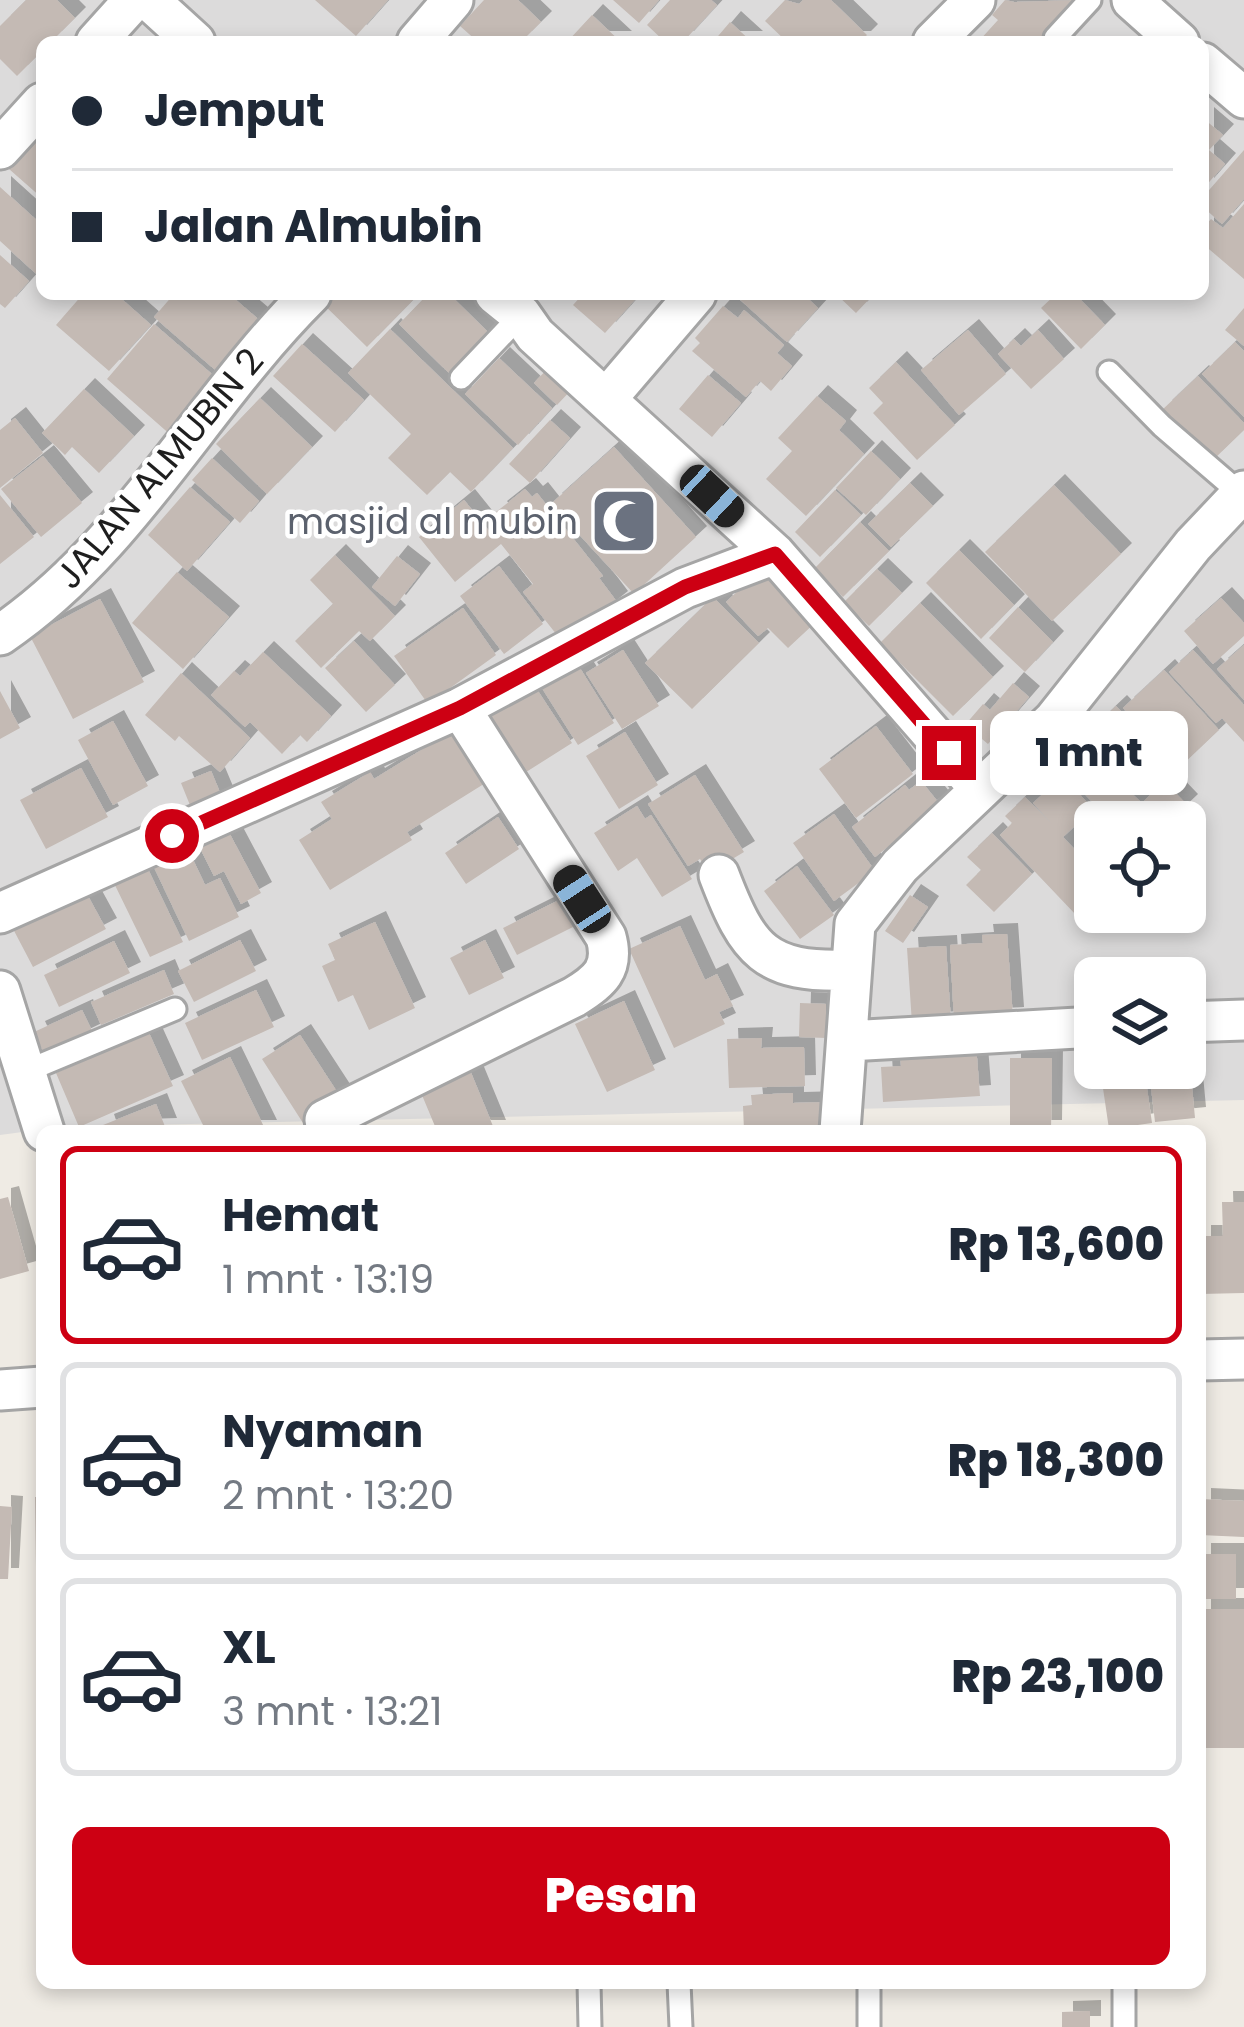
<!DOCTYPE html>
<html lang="id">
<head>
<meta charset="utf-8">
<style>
  :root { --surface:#fff; --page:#f2f2f3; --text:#1f2937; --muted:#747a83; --line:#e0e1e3; --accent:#cd0013 }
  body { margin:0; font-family:Poppins,sans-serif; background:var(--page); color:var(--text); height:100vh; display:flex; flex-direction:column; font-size:45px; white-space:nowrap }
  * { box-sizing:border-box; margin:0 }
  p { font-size:39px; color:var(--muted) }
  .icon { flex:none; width:66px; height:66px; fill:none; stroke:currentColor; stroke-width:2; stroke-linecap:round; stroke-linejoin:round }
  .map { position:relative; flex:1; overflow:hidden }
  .panel { position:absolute; left:36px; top:1125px; width:1170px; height:864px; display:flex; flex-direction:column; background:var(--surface); border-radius:18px; box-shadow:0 6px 18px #0003 }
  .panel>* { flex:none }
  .banner { position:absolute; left:36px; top:36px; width:1173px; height:264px; border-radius:18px; box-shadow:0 6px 18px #0003; display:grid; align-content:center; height:264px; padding:0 36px; background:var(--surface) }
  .controls { position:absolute; left:1074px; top:801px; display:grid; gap:24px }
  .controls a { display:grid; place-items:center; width:132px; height:132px; border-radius:18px; background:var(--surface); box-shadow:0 6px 18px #0003; font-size:60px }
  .end { position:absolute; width:54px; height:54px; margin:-27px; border:15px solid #cd0013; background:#fff; box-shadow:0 0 0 6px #fff }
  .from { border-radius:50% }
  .bubble { position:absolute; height:84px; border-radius:18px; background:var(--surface); box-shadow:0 6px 18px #0003; font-size:39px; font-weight:800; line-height:84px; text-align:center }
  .car { position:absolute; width:36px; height:72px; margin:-36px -18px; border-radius:15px; box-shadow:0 0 9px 3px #0007; background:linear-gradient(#222 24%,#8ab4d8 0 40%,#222 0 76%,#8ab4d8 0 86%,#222 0) }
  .banner b { display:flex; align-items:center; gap:42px; height:114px; font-size:45px }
  .banner b+b { border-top:3px solid var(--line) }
  .banner i { width:30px; height:30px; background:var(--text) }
  ul { padding:21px 0 0; list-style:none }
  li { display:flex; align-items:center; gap:36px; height:198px; margin:0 24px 18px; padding:0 12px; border:6px solid var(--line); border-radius:18px }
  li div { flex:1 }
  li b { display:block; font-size:45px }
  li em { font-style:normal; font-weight:800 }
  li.selected { border-color:var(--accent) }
  li>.icon { width:108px; height:108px; stroke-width:1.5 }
  .button { display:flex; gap:24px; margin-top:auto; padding:24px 36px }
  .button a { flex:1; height:138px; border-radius:18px; background:var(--accent); color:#fff; font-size:48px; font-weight:800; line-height:138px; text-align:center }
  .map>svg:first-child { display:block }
  .residential { fill:#dcdbdb; fill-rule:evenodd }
  .building { fill:#c4bab4; filter:url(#shadow) }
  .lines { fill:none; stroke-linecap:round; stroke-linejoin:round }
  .lane-casing { stroke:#a5a5a5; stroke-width:27 }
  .street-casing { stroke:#a5a5a5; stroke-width:45 }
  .lane { stroke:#fff; stroke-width:21 }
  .street { stroke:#fff; stroke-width:39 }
  .route { stroke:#cd0013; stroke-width:15 }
  .labels { text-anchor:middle; stroke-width:9; stroke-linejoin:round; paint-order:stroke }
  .street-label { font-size:36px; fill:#1e1e1e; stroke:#fff }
  .worship-label { font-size:36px; fill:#5b616d; stroke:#fff; text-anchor:end }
</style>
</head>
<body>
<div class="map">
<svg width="1244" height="2027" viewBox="0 0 1244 2027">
  <defs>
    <filter id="shadow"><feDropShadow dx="11" dy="-11" stdDeviation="0" flood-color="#0004"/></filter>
  </defs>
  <rect width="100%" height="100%" fill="#efebe4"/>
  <path class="residential" d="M0,0H1244V1100L60,1127L0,1135ZM42,42H1203V294H42ZM1095,822H1185V912H1095ZM1095,978H1185V1068H1095Z"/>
  <path class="building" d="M26,0H57L75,18L51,42H42V51L17,76L0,59V26Z
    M315,0H388L356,36Z
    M484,0H518L541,22L521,42H495L489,36L478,42L460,26Z
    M613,0H659L639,23Z
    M670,0H711L717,5L683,42H665L647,25Z
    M785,0L799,4L803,0H831L867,35L860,42H787L765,21Z
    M1005,0L1014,2L1080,0L1043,42H978L998,20L992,15Z
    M592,15L621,42H567Z
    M730,22L752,42H713Z
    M1203,118L1223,135L1209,150L1225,164L1203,189Z
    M39,135L42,138V198L9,169Z
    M1244,150V199L1222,224L1203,207V197Z
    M0,187L42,225V279L0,241Z
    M1244,204V279L1203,244V228L1211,219L1223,228Z
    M0,255L29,281L5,308L0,304Z
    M83,294H116L151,325L109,371L56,325Z
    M174,294H229L264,324L220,374L154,317Z
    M319,294H419L367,347L316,297Z
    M428,294H449L490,334L450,374L399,324Z
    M583,294H640L605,333L573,305Z
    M738,294H803L818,308L787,342L736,296Z
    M836,294H874L856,313Z
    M1056,294H1075L1105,325L1081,349L1041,308Z
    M723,306L738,318L744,310L784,345L777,353L792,366L771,391L760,381L746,397L692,351L700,343L695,338Z
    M1244,308V346L1225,330Z
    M154,324L221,382L173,437L107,379Z
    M390,329L513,448L471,492L450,472L427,495L388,458L411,434L348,373Z
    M968,330L1006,374L959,415L921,370Z
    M1038,330L1064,359L1031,389L998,354L1014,339L1021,346Z
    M1235,342L1244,351V417L1202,374Z
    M302,344L364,400L335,432L273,376Z
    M499,358L552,408L518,445L465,394Z
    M896,362L955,425L917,460L873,413L883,403L869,388Z
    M550,366L574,387L557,405L534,383Z
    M708,375L741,403L712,437L679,409Z
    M1198,376L1244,423V430L1211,462L1161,411Z
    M84,389L134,436L99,473L72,447L65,455L42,433Z
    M817,396L846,421L839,430L864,454L806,516L766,479L792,451L778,438Z
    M260,398L312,447L267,494L216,444Z
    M15,418L43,453L0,488V430Z
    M550,420L570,438L530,483L509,464Z
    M614,447L696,537L634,594L551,504Z
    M871,451L900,479L866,515L836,488Z
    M43,456L82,503L41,537L1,489Z
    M212,458L259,501L240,523L192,480Z
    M910,483L933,506L891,547L868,524Z
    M1054,485L1121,554L1052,621L985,552Z
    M190,487L230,522L187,571L148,535Z
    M525,489L532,497L537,493L603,576L599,578L617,602L564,644L523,592L533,584L501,544L455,582L419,537L464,500L489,531L503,521L496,512Z
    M835,490L861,515L820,557L795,532Z
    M0,495L34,537L0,564Z
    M860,522L889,551L843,597L814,569Z
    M959,550L1014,605L981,639L926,583Z
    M335,555L395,616L370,641L359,631L321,668L295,641L333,604L310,580Z
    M397,556L420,574L395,606L372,587Z
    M766,565L818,620L788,648L768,628L758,636L726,602Z
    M499,566L543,624L504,654L460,596Z
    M877,569L902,593L869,626L844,602Z
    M177,572L229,617L183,669L132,623Z
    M713,597L759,643L692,709L645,663Z
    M1221,598L1244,623V636L1213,664L1184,631Z
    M100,599L144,682L73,719L30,636Z
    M920,603L993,677L953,716L880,643Z
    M1018,607L1053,642L1025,672L989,638Z
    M463,608L496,655L428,704L394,656Z
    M354,641L395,685L366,712L325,668Z
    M1244,645V700L1217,669Z
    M623,650L659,706L622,729L586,673Z
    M1193,650L1244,705V742L1222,718L1216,723L1169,672Z
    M263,652L331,716L307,742L300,735L282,754L250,722L245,727L211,695L234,671L240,676Z
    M578,665L614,723L578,745L542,688Z
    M1164,670L1219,730L1179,768L1123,708Z
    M181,673L250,738L220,772L179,736L175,741L145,715Z
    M532,682L572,743L523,774L485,713Z
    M1013,683L1029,697L988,744L965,725L983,704L990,710Z
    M0,691L20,728L0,739Z
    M1116,706L1171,763L1138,794L1121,776L1116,780L1086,749L1105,731L1098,723Z
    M113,721L148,786L113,805L78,740Z
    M462,725L495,777L407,832L412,840L330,890L299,840L332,819L321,802L370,772L374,779Z
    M876,726L913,774L856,818L819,769Z
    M625,732L658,785L619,809L586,756Z
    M1087,753L1142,803L1164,781L1187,805L1169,822H1111L1066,774Z
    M81,768L108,817L46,849L20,800Z
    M211,771L224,802L194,815L181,783Z
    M695,775L744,852L709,873L700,859L688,866L648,804Z
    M1063,776L1093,809L1063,837L1095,871V897L1076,915L1000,835L1012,823L1005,816L1025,797L1052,824L1033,803Z
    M921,781L938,802L926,811L929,815L875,857L852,827L905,785L909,790Z
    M637,806L645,819L651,815L692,879L662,897L637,858L618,871L594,833Z
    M834,814L875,871L834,901L793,843Z
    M498,817L519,849L466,884L445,853Z
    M225,825L261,893L241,904L224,871L214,876L196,840Z
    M992,833L1032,874L994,912L966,885L981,870L967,857Z
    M188,849L205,885L220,878L239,917L189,941L153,865Z
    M144,861L183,942L150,957L111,877Z
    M797,866L834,915L800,939L764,891Z
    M83,887L106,929L33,967L11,925Z
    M910,895L928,907L903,943L885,931Z
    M565,897L579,924L517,955L503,928Z
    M375,922L415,1008L369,1030L353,995L338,1002L322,966L335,960L328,944Z
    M680,926L705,980L717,974L733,1006L719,1012L725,1024L674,1048L629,949Z
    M1007,934L1013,1018L954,1021L950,945L983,943L982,935Z
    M240,940L256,971L194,1002L178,971Z
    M485,940L504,978L469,995L450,958Z
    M114,941L130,973L59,1007L44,975Z
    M946,946L951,1022L912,1024L907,948Z
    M164,970L174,994L101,1025L91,1002Z
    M256,990L274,1027L202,1060L185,1023Z
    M624,1001L655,1070L607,1092L575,1024Z
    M800,1003L826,1004V1038L799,1037Z
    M82,1010L93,1033L45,1056L34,1032Z
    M149,1033L173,1086L79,1127L56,1073Z
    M300,1035L341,1098L303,1123L262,1059Z
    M762,1038L761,1048L804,1047L805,1086L729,1088L727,1039Z
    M976,1045L980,1096L883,1102L881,1067L901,1066L900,1049Z
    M230,1057L266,1131H206L181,1081Z
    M1010,1058H1052L1051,1131H1010Z
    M1190,1065L1195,1118L1155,1122L1149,1070Z
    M469,1068L495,1131H437L419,1088Z
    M1100,1068H1144L1152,1123L1109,1129Z
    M793,1093V1103L830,1102L832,1131H744L743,1106L752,1105L751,1095Z
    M156,1104L166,1129L105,1131L103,1125Z
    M8,1197L29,1271L0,1279V1199Z
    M1222,1202H1244V1293L1200,1294V1236H1223Z
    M35,1497H42V1567H36Z
    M1200,1499L1244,1501V1537L1200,1535Z
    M0,1506L12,1507L8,1579H0Z
    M1200,1554H1236V1599H1200Z
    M1200,1609H1244V1748H1200Z
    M1090,2011V2027H1062V2012Z"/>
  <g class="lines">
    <g class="lane-casing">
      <path id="lane" d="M1055,38L1090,0
        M1109,372L1162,426L1241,494
        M461,378L521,315
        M24,1072L175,1009
        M589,1983L590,2027
        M679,1983L681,2027
        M869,1983V2027
        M1124,2027V1983"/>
    </g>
    <g class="street-casing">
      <path id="street" d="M149,0L195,42
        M1132,0L1179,42
        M96,42L134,0
        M417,42L453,0
        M933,42L975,0
        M1203,63L1244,98
        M0,149L42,103
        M495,294L521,315L535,335L775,554L980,789
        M607,398L696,294
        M0,635C129,548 202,402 311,294
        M719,875C748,951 765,973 849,970
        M0,913L460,708L685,588L775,554
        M0,991L44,1131
        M1185,1022L1244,1020
        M848,1041L1095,1027
        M325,1120L574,997C599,982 615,969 606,937L460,708
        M840,1131L855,924L900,866L1054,720L1193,545L1244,491
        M1200,1360L1244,1359
        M0,1390L42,1387"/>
    </g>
    <use href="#lane" class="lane"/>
    <use href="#street" class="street"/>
  </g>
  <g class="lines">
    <path class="route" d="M172,836L460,708L685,587L775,554L949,753"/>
  </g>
  <defs>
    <g id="mosque-square" transform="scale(3.45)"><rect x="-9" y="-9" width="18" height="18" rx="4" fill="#6b7280" stroke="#fff"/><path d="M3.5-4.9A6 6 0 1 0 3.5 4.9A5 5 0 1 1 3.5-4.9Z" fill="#fff"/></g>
  </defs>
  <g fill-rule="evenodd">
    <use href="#mosque-square" x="624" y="521"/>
  </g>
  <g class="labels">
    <g class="street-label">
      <text transform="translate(159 468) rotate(-50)" y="13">JALAN ALMUBIN 2</text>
    </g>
    <g class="worship-label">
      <text x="578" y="534">masjid al mubin</text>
    </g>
  </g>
</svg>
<div class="controls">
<a><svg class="icon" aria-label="locate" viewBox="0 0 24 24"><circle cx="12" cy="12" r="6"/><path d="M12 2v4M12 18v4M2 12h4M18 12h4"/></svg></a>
<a><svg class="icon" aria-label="layers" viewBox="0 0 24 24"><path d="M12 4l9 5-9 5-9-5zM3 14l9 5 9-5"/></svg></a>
</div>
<i class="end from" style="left:172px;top:836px"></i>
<i class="end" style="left:949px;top:753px"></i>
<div class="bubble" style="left:990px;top:711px;width:198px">1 mnt</div>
<i class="car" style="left:712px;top:496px;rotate:133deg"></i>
<i class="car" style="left:582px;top:899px;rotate:327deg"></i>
<div class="banner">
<b><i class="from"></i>Jemput</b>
<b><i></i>Jalan Almubin</b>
</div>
<section class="panel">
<ul>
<li class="selected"><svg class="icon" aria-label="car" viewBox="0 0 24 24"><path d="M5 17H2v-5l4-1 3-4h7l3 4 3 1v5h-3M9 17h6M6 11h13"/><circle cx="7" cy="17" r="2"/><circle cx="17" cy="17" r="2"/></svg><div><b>Hemat</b><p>1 mnt · 13:19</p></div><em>Rp 13,600</em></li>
<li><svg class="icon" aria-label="car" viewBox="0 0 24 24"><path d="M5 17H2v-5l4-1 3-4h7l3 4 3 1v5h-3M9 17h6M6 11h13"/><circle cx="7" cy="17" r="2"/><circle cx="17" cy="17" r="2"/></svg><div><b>Nyaman</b><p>2 mnt · 13:20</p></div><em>Rp 18,300</em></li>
<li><svg class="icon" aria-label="car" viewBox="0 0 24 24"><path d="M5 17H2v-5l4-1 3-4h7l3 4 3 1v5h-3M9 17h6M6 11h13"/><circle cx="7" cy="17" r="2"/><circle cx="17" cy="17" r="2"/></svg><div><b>XL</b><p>3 mnt · 13:21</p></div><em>Rp 23,100</em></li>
</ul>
<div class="button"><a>Pesan</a></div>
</section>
</div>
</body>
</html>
